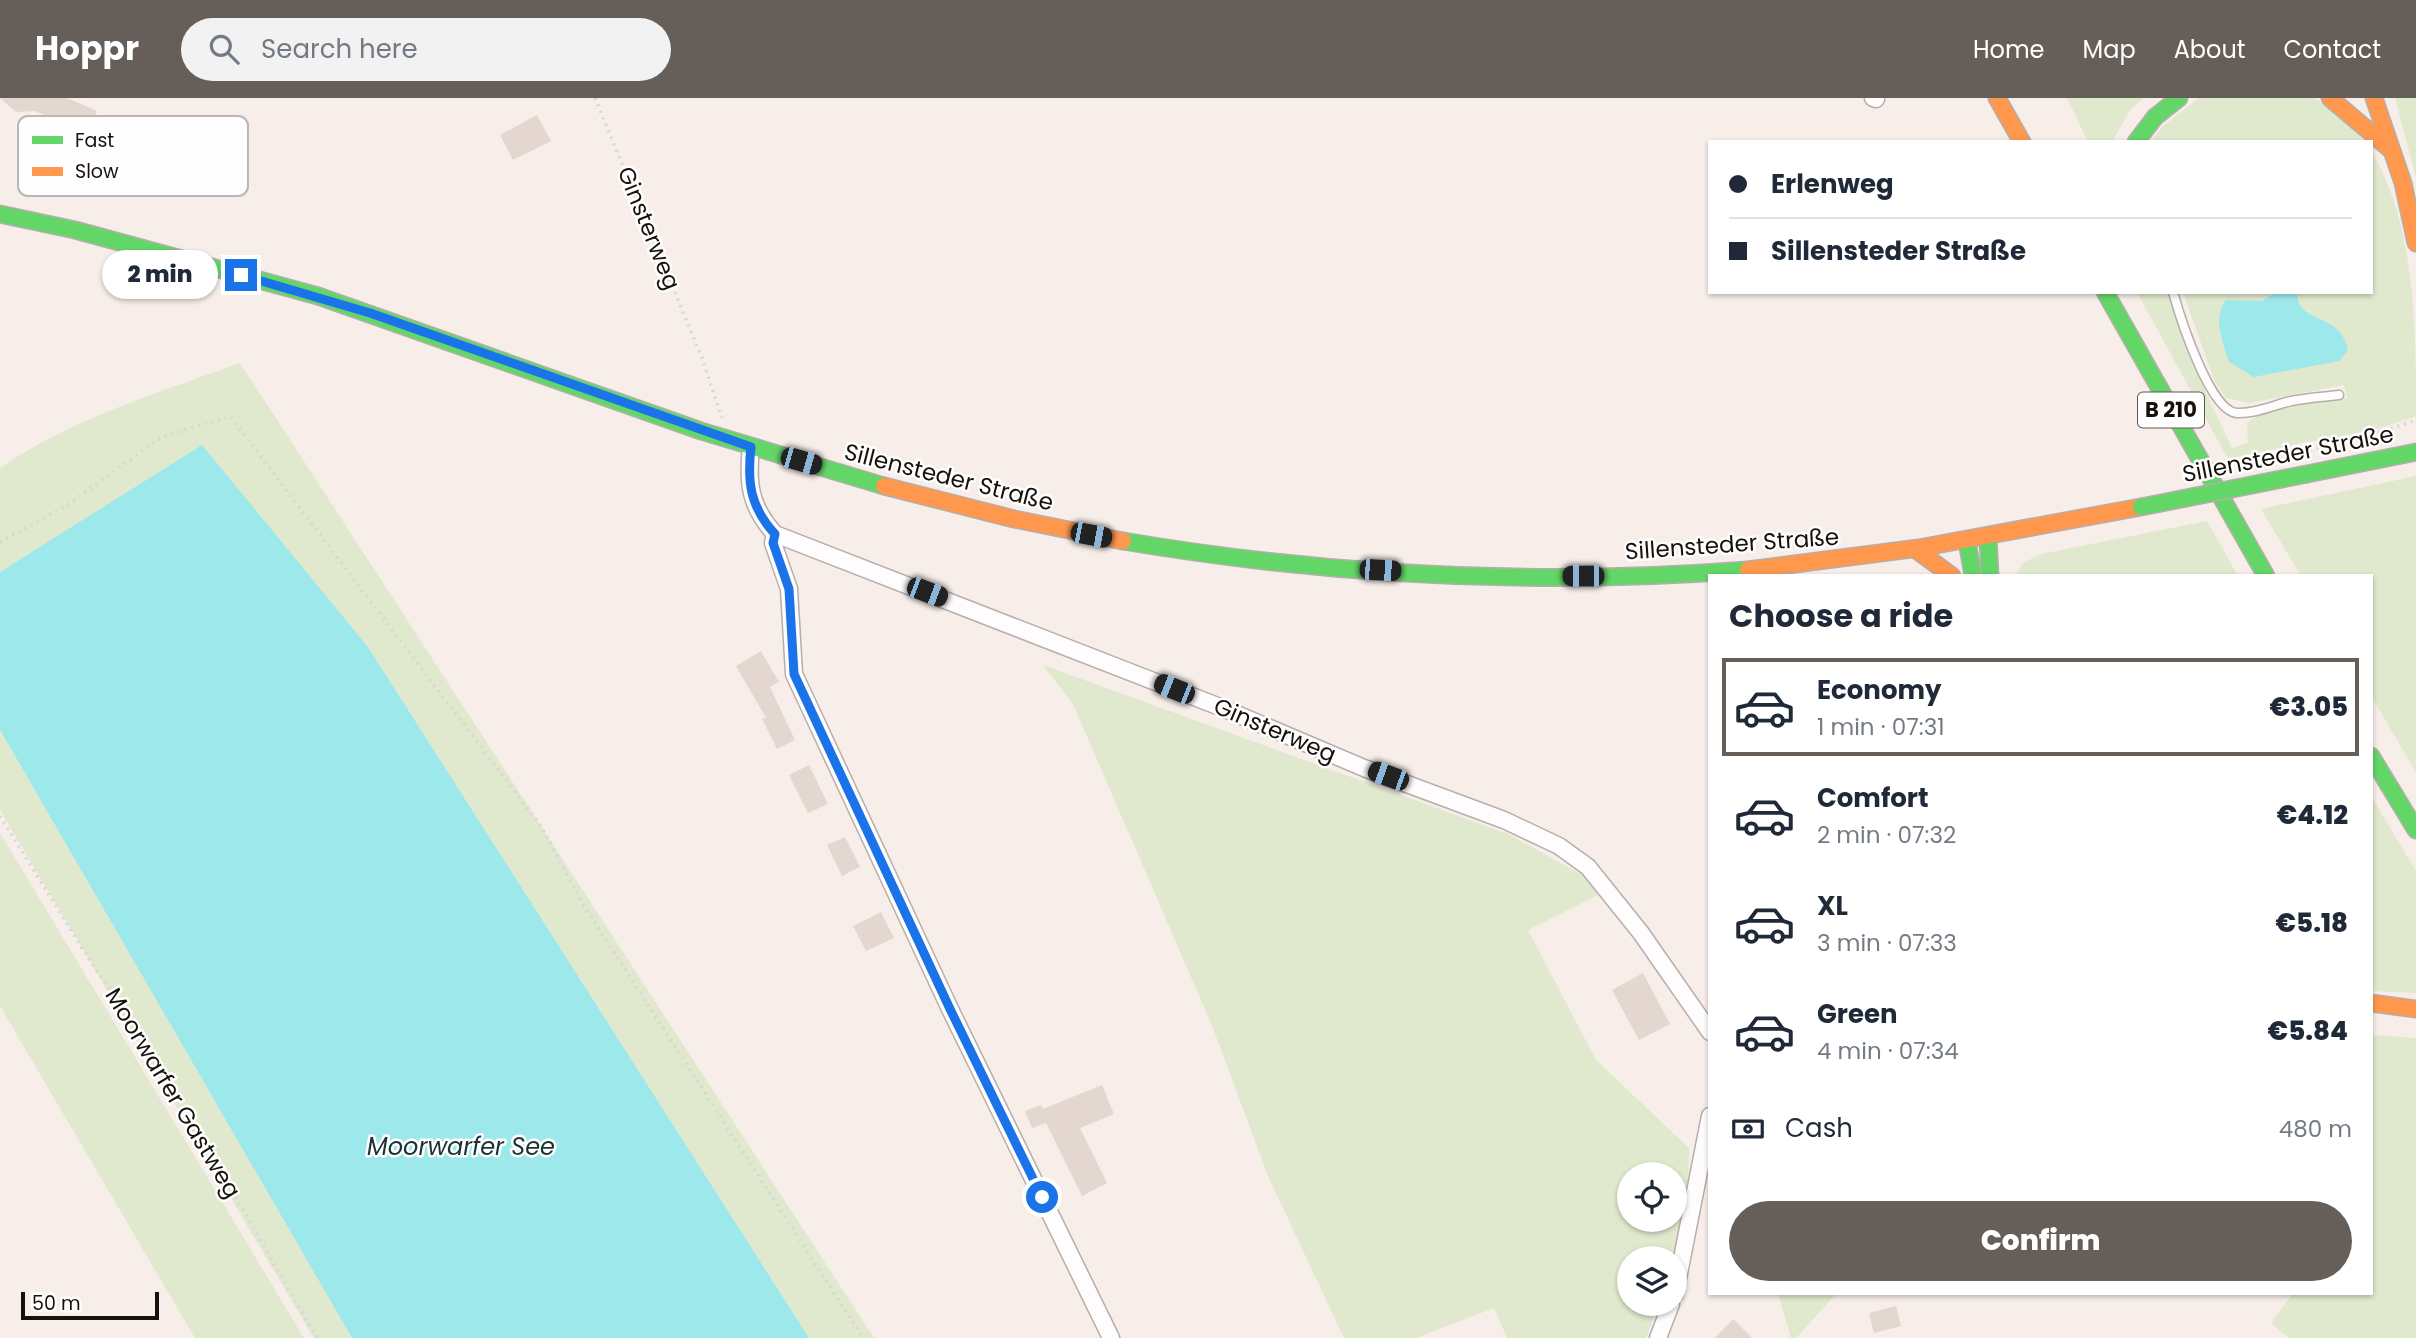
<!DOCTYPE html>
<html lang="en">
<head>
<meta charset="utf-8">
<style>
  :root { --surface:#fff; --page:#f2f2f3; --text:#1f2937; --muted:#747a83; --line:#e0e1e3; --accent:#665e59 }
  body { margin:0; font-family:Poppins,sans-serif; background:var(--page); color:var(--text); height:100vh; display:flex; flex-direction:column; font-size:26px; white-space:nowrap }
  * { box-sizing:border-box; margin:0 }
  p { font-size:23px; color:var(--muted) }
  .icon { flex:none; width:38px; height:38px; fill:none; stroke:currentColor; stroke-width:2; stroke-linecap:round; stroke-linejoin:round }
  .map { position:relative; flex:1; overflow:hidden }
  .details { position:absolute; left:1708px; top:476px; width:665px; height:721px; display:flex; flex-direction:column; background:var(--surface); border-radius:0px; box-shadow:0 2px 5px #0004 }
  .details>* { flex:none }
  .hud { position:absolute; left:1708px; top:42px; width:665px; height:154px; border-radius:0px; box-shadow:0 2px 5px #0004; display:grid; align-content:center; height:154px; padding:0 21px; background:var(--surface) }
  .controls { position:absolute; left:1617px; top:1064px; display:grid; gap:14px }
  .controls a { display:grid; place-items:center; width:70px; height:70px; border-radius:50%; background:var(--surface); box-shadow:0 2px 5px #0004; font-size:35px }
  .scale { position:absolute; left:21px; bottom:18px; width:138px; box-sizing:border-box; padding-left:7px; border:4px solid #18100b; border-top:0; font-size:19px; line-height:24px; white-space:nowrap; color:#18100b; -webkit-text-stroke:5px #fefefe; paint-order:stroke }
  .end { position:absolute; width:32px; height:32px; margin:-16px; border:9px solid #1a73e8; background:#fff; box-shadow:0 0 0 4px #fff }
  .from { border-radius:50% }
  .bubble { position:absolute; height:49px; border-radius:24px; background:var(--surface); box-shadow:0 2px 5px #0004; font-size:23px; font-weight:800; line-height:49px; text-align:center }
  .car { position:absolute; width:21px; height:42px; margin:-21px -10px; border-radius:9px; box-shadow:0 0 5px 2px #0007; background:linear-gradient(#222 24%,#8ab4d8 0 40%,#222 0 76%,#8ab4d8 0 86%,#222 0) }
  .hud b { display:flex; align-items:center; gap:24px; height:66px; font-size:26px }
  .hud b+b { border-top:2px solid var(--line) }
  .hud i { width:18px; height:18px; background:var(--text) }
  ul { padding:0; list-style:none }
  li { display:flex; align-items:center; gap:21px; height:98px; margin:0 14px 10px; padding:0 7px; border:4px solid transparent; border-radius:0px }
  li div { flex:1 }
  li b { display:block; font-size:26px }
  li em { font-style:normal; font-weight:800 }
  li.current { border-color:var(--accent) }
  li>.icon { width:63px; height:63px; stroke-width:1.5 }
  h2 { padding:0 21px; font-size:32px; line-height:84px }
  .pay { display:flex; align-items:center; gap:18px; height:77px; padding:0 21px; font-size:26px }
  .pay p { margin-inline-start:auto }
  .cta { display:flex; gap:14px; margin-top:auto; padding:14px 21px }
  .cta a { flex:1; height:80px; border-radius:42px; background:var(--accent); color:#fff; font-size:28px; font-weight:800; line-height:80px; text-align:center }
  header { display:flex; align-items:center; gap:42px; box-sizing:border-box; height:98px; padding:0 35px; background:var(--accent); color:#fff }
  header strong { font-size:33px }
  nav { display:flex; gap:38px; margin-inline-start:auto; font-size:24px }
  .search { width:490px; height:63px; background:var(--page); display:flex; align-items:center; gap:18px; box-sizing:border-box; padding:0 24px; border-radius:38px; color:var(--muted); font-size:26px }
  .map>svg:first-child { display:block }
  .green { fill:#e0e8cd; fill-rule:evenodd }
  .water { fill:#9ce8eb }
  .building { fill:#e3d7d0 }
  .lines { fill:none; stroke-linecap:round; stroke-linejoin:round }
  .lane-casing { stroke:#b6aeaa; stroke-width:11 }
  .street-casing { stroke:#b6aeaa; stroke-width:19 }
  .fast-casing { stroke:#b6aeaa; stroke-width:19 }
  .slow-casing { stroke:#b6aeaa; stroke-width:19 }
  .path { stroke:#d9d6d5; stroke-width:3.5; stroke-dasharray:2 5; stroke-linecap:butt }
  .lane { stroke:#fefcfc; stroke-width:8 }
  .street { stroke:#fefcfc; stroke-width:16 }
  .fast { stroke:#63d668; stroke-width:16 }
  .slow { stroke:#ff974d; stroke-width:16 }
  .fast-bridge-casing { stroke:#b6aeaa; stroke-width:19; stroke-linecap:butt }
  .path-bridge { stroke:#d9d6d5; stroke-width:3.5; stroke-dasharray:2 5; stroke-linecap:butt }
  .fast-bridge { stroke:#63d668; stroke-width:16 }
  .route { stroke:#1a73e8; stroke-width:9 }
  .labels { text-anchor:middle; stroke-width:5; stroke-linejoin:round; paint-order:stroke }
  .shield { fill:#fefefe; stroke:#5d5754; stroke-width:2 }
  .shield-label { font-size:21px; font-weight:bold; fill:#18100b }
  .street-label { font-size:23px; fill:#18100b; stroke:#fefefe }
  .water-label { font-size:24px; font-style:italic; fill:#1c3132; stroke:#fefefe }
  .key { fill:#fefefe; stroke:#b9b7b5; stroke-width:2 }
  .key-label { font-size:19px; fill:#18100b }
</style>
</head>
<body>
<header>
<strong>Hoppr</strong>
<div class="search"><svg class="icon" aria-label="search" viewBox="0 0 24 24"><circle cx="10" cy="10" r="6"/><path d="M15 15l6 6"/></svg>Search here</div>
<nav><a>Home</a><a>Map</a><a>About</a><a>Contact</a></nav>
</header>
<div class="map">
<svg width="2416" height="1240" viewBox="0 0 2416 1240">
  <rect width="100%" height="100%" fill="#f7eeea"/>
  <path class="green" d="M2067,0H2144L2130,12L2112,44H2088Z
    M2199,0H2315L2336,15L2365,44H2150L2162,29Z
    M2395,0H2416V80Z
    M2371,53C2416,126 2416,233 2416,318L2357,338L2307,344L2228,361L2137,194H2168L2190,261L2232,350L2248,345L2247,325C2274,304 2313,304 2347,300L2344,287L2250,305L2226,300L2214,282L2183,194H2276L2262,203L2246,204L2333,226C2316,218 2298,215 2297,194H2371Z
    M240,265L874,1240H809L368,549L202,348L0,474V370C73,320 158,295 240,265Z
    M2416,378V674L2371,598V478H2301L2261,411Z
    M2207,423L2238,478H2015L2023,465L2041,456Z
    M1043,567L1508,736L1584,778L1598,797L1528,832L1596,962L1689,1050L1688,1107L1673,1160H1629V1206H1659L1646,1240H1507L1494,1210L1416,1240H1344L1268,1078L1213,930L1073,606ZM1629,1076H1675V1122H1629Z
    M0,632L352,1240H314L0,712Z
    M2371,698L2416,773V895L2371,893Z
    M0,735L304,1240H195L0,908Z
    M2371,937L2416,940V1240H2289L2271,1225L2293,1195H2371Z
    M1778,1195H1837L1796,1240H1791Z"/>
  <path class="water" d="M2276,194H2297C2298,228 2340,212 2348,252L2339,263L2254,279L2229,264C2223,243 2212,222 2226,202L2262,203Z
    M202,347L368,549L809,1240H352L0,632V474Z"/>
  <path class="building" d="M0,0H67L97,13L89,37L35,13L16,14Z
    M537,17L551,43L513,62L500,37Z
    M761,553L779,584L770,589L795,642L777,651L762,621L766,620L736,568Z
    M809,667L828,706L808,715L789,677Z
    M845,739L860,769L842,778L827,747Z
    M881,814L894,840L866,853L853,828Z
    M1643,875L1670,926L1639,942L1612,892Z
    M1102,987L1114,1016L1080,1030L1107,1085L1082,1098L1046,1025L1032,1030L1025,1013L1041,1007L1043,1011Z
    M1896,1208L1901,1228L1874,1235L1869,1215Z
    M1733,1221L1752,1240H1715Z"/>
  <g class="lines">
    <g class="lane-casing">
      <path id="lane" d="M2173,194C2180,219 2210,314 2237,315C2255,316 2274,307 2291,303C2306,300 2323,299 2339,297"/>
    </g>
    <g class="street-casing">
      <path id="street" d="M1873,0L1876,1
        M751,349C747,385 750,409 775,436L1220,609L1364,670L1504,722L1559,748L1588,769L1641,835L1710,934
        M775,436L773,445L789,491L794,576L950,911L1111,1240
        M1675,1196L1710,1018
        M1658,1240L1671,1206"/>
    </g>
    <g class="fast-casing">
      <path id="fast" d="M2136,44L2155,19L2179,0
        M0,116L75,132L318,198L701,333L884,388
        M2105,194L2266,478
        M2307,376L2416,354
        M1988,439L1990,478
        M1123,443C1330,478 1539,488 1748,472
        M1967,443L1973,478
        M2371,658L2416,732"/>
    </g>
    <g class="slow-casing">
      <path id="slow" d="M1997,0L2022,44
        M2330,0L2390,51
        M2374,0L2403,85L2416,145
        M884,388L1014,421L1123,443
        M1915,451L1952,478
        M1748,472L1919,450L2141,409
        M2371,905L2416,911"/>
    </g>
    <path class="path" d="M595,0L702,260L722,320
      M2296,355L2354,343L2416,322
      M0,444L66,408L162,339L230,318L541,728L583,806L863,1240
      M0,718L92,866L137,928L317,1240"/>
    <use href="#lane" class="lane"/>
    <use href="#street" class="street"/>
    <use href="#fast" class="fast"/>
    <use href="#slow" class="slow"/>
    <g class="fast-bridge-casing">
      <path id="fast-bridge" d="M2141,409L2307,376"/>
    </g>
    <path class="path-bridge" d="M2266,361L2296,355"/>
    <use href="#fast-bridge" class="fast-bridge"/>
  </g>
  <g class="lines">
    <path class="route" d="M241,177L370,215L751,349C747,384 750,409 775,436L773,445L789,491L794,576L950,911L1042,1099"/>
  </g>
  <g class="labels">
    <rect class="shield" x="2138" y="294.5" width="66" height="35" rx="5"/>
    <g class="shield-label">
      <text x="2171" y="319">B 210</text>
    </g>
    <g class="street-label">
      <text transform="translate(649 130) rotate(68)" y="8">Ginsterweg</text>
      <text transform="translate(2288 356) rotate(-11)" y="8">Sillensteder Straße</text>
      <text transform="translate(949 379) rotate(14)" y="8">Sillensteder Straße</text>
      <text transform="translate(1732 446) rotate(-4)" y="8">Sillensteder Straße</text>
      <text transform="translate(1275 632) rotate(23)" y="8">Ginsterweg</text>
      <text transform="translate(173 995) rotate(59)" y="8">Moorwarfer Gastweg</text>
    </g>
    <g class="water-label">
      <text x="461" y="1057">Moorwarfer See</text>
    </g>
  </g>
  <rect x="18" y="18" width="230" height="80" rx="10" class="key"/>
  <rect x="32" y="38" width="31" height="8" fill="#63d668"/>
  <rect x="32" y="69" width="31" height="9" fill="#ff974d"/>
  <g class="key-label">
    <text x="75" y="49">Fast</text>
    <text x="75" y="80">Slow</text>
  </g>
</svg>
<div class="controls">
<a><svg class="icon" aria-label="locate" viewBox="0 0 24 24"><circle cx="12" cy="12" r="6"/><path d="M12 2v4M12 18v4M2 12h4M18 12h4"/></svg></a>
<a><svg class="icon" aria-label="layers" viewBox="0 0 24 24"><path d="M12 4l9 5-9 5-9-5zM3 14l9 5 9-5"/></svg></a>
</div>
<div class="scale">50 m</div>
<i class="end from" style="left:1042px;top:1099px"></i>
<i class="end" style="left:241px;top:177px"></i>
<div class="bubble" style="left:102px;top:152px;width:116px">2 min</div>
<i class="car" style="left:801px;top:363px;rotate:106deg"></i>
<i class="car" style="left:1091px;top:437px;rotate:101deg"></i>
<i class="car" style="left:1380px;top:472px;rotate:93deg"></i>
<i class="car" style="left:1583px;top:478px;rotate:270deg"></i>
<i class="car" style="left:927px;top:494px;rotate:111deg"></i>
<i class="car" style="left:1174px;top:591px;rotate:292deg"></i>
<i class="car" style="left:1388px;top:678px;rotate:290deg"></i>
<div class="hud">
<b><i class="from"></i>Erlenweg</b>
<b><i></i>Sillensteder Straße</b>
</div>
<section class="details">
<h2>Choose a ride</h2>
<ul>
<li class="current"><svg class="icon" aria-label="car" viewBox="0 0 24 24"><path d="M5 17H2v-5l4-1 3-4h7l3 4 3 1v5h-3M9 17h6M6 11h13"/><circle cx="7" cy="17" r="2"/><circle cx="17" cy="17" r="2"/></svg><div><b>Economy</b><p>1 min · 07:31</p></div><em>€3.05</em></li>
<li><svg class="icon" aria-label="car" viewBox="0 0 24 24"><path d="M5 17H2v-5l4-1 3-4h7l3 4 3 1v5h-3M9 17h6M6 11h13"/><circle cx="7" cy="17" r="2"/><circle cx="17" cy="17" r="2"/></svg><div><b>Comfort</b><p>2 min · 07:32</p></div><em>€4.12</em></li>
<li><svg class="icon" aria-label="car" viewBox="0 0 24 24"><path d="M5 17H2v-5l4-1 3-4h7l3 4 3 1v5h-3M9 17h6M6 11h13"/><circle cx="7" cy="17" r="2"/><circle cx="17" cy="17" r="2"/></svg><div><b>XL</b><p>3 min · 07:33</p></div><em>€5.18</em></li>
<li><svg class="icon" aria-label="car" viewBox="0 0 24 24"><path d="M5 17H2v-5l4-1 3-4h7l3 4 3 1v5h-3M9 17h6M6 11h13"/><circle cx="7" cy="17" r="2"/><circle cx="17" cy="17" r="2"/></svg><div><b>Green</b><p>4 min · 07:34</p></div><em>€5.84</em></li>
</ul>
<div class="pay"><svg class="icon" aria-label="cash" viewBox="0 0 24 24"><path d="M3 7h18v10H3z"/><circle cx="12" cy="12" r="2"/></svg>Cash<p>480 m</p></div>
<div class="cta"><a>Confirm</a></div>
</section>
</div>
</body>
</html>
